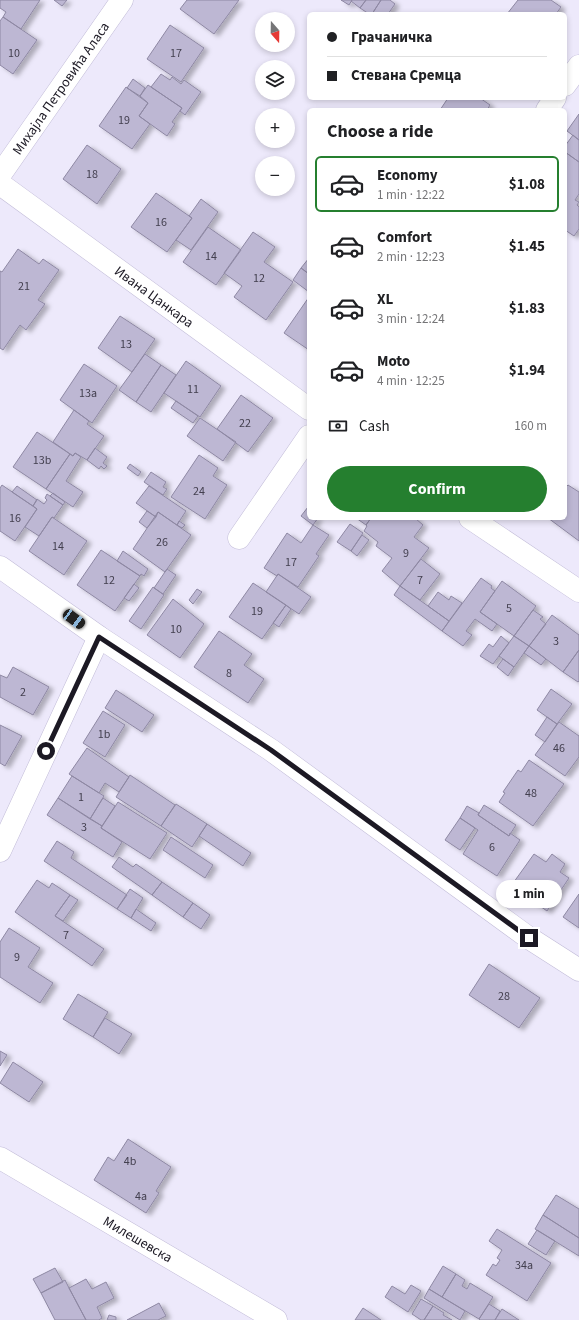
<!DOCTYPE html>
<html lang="en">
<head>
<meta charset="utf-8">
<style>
  :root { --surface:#fff; --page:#f6f6f6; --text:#202124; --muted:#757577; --line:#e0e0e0; --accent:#257f2f }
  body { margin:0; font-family:"Source Sans 3",sans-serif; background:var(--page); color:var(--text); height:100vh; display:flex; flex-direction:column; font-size:15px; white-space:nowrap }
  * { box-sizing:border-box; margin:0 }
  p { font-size:13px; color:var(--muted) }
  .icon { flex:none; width:22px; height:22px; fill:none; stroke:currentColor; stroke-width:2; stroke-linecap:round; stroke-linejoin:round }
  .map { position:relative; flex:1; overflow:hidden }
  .panel { position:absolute; left:307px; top:108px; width:260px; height:412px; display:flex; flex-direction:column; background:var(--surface); border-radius:6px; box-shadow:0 2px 6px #0003 }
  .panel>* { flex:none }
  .banner { position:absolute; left:307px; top:12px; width:260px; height:88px; border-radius:6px; box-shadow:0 2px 6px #0003; display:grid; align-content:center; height:88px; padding:0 20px; background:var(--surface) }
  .needle { width:26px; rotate:160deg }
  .fabs { position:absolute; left:255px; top:12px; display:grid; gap:8px }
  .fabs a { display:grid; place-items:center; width:40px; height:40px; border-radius:50%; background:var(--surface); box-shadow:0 2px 6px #0003; font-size:20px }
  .end { position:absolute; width:18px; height:18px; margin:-9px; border:5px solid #1c1924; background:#fff; box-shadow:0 0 0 2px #fff }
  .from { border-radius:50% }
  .bubble { position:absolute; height:28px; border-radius:14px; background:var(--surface); box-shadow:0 2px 6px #0003; font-size:13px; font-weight:700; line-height:28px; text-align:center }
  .car { position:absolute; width:12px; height:24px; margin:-12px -6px; border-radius:5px; box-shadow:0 0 3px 1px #0007; background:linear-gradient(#222 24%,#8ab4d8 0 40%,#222 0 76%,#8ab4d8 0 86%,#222 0) }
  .banner b { display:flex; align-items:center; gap:14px; height:38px; font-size:15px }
  .banner b+b { border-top:1px solid var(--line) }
  .banner i { width:10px; height:10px; background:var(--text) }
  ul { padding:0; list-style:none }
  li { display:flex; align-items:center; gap:12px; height:56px; margin:0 8px 6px; padding:0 12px; border:2px solid transparent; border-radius:6px }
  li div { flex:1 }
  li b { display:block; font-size:15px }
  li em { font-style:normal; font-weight:700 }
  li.selected { border-color:var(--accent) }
  li>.icon { width:36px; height:36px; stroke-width:1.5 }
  h2 { padding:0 20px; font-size:18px; line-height:48px }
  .pay { display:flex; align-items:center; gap:10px; height:44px; padding:0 20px; font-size:15px }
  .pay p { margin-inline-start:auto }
  .cta { display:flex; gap:8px; margin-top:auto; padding:8px 20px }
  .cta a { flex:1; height:46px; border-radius:24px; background:var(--accent); color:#fff; font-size:16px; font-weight:700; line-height:46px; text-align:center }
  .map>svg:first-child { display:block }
  .building { fill:#bdb7d3; stroke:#8e88a3; filter:url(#shadow) }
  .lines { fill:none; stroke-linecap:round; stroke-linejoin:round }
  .minor-casing { stroke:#c2bcd8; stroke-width:23 }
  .minor { stroke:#fff; stroke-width:22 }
  .route { stroke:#1c1924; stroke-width:5 }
  .labels { text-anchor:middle; stroke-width:3; stroke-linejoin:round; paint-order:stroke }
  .number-label { font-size:12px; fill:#444050 }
  .street-label { font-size:14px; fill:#1c1924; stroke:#fff }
</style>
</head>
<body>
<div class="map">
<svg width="579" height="1320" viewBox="0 0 579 1320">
  <defs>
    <filter id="shadow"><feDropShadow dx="4.5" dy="2.5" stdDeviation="2" flood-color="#0004"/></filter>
  </defs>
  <rect width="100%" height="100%" fill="#ede9fb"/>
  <path class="building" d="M0,0H40L21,29L3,17L6,12L0,8Z
    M54,0H67L62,6Z
    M187,0H239L214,34L180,9Z
    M341,0H352L349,5Z
    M352,0H366L360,8L351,1Z
    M366,0H381L372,14H369L360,8Z
    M381,0H390L395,4L388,14H372Z
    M518,0H551L561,7L556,14H507Z
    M3,17L37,40L13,74L0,65V21Z
    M170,25L204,48L181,82L147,59Z
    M161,74L170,80L172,77L181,84L184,80L201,92L185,115L180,111L182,108L151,87Z
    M133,79L145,88L140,96L127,88Z
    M148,85L182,108L172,122L175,124L167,136L139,116L148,103L140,96Z
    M126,87L148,103L139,116L150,124L132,149L99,126Z
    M448,98H480L490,105L487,110H440Z
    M579,114V140L567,131Z
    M573,135L579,140V162L565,152V146Z
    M87,145L121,169L97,204L63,179Z
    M565,152L579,162V194L575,200L579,202L577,205L579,207V229L574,236L565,230Z
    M156,193L192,218L167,252L131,227Z
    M201,199L218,212L191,250L176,240L192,218L189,216Z
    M208,227L241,250L216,285L183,262Z
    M253,232L275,247L264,262L293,282L266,320L234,297L242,286L224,273Z
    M18,249L39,264L43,259L59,270L38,300L45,304L26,330L20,325L3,350L0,348V271L2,272Z
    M309,258V274L301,268Z
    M301,268L309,274V292L293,280Z
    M309,297V350L284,333Z
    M120,316L155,339L132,372L98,348Z
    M145,354L161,365L136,402L119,390Z
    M186,361L221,386L200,417L164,393Z
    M84,364L117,386L92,423L60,400Z
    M161,365L176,375L151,412L136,402Z
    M241,395L273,418L248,452L217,429Z
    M176,401L198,416L193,423L171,408Z
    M74,410L89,421L87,424L104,436L87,460L75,453L73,456L53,442Z
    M200,418L236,442L223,461L187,436Z
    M37,432L70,454L46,489L13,467Z
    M95,448L107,457L103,463L107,466L104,469L101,466L99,469L87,460Z
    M75,453L81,457L66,481L83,492L73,507L46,489L70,454L73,456Z
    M199,455L218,468L213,476L227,485L205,519L171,497Z
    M130,464L141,472L138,476L127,468Z
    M151,472L166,482L163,487L167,489L163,495L144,482Z
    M2,485L37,509L15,541L0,531V488Z
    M568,485L579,492V541L548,518H565V488Z
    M17,486L37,500L33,506L12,492Z
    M149,486L186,511L177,525L158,512L156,517L136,503Z
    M53,493L65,502L63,505L50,496Z
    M47,494L63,505L54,518L52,517L39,536L25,527L37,509L33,506L37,499L44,504L47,500L45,498Z
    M308,507H309V518H318L313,525L301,516Z
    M147,511L156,517L147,528L139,522Z
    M158,512L191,535L165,572L133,549Z
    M52,517L87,541L64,575L29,551Z
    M356,518H371L366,525Z
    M371,518H415L423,525L414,537L429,548L400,586L382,571L392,558L376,546L378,542L364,531L367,526L366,525Z
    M179,521L185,525L182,528L177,525Z
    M350,524L363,533L351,551L337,542Z
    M313,525L329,535L316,554L319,556L298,587L278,574L277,576L264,568L287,533L301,543Z
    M362,535L369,540L357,556L351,551Z
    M101,550L140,576L115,611L77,585Z
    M123,551L148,569L144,576L141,574L140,576L117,561Z
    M421,559L440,574L420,600L400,586Z
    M167,569L176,575L163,594L154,588Z
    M278,574L311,597L299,614L266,592Z
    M481,578L492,586L491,588L495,591L480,612L497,624L492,631L475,619L466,631L472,635L463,646L442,631Z
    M502,581L536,606L514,636L480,612Z
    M253,583L286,605L262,639L229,617Z
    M134,584L139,588L129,601L124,598Z
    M400,586L449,621L442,631L394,595Z
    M153,587L164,595L141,629L129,621Z
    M197,589L202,592L193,604L189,600Z
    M438,592L449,600L451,596L462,603L449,621L428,606Z
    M173,599L204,624L180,658L147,635Z
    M286,605L291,609L279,627L273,623Z
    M533,610L543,617L540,619L546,624L529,646L514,636Z
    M552,615L579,635V650L563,672L529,646Z
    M219,631L252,654L244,665L264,679L248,703L194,667Z
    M501,636L509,643L493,664L480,656L489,644L493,647Z
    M514,636L529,646L514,667L499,656Z
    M529,646L546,659L541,665L524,653Z
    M579,650V681L578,682L563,672Z
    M503,659L514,667L508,676L497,667Z
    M13,667L49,687L33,715L0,697V675L7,678Z
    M551,689L572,704L557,724L537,710Z
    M116,690L154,715L142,732L105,708Z
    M103,711L125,725L105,757L83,743Z
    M547,717L557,724L545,742L535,735Z
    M559,722L579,736V757L565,776L535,755Z
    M0,725L22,736L5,766L0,763Z
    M87,748L129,777L119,792L105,783L99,793L69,774Z
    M529,760L564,784L533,826L499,802L505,793L503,792L518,770L521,772Z
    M130,775L175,805L161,826L116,797Z
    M72,776L104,796L90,819L58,798Z
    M58,798L102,826L101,828L122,842L113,857L47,815Z
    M103,798L115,806L102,826L90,819Z
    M118,802L167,833L150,859L101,828Z
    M176,804L207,824L192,847L161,826Z
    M484,805L516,825L509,836L478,815Z
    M467,806L479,813L478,815L509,836L510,833L520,840L497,876L463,854L478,830L460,818Z
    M460,818L475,828L460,850L445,840Z
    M207,824L251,853L243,866L199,836Z
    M171,837L213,865L205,878L163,850Z
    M57,841L74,852L71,858L127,895L117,909L44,861Z
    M534,854L546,862L552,854L565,864L560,872L569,878L547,911L511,886Z
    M119,857L133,867L136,864L162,882L152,895L112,867Z
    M37,880L49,888L52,883L70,895L55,916L104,949L92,966L15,912Z
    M162,882L193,903L183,917L152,895Z
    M130,889L143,898L131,918L117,909Z
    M579,894V928L563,917Z
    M70,895L78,900L63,921L55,916Z
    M193,903L210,915L201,929L183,917Z
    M136,909L156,923L151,931L131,918Z
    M9,928L40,948L28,967L53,983L40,1003L0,977V942Z
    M489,964L540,998L519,1028L469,995Z
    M78,994L108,1012L93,1037L63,1019Z
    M105,1018L132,1034L119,1054L93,1037Z
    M0,1051L7,1055L0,1066Z
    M13,1062L43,1082L29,1102L0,1083Z
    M128,1139L171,1167L156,1191L159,1193L146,1213L94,1180L108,1157L114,1161Z
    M556,1195L579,1209V1238L543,1215Z
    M543,1215L579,1238V1256L535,1229Z
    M497,1229L551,1263L527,1301L486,1275L493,1264L496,1266L500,1260L497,1258L502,1250L489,1241Z
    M537,1230L555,1241L546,1255L528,1244Z
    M443,1266L456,1274L442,1297L429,1289Z
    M55,1268L63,1282L41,1293L33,1279Z
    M456,1274L465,1280L462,1286L467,1289L470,1283L493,1297L479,1319L442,1297Z
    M86,1279L92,1289L106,1282L114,1298L97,1307L102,1318L99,1320H86L69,1288Z
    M65,1280L69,1288L86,1320H55L41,1293Z
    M411,1285L421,1291L408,1312L385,1297L392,1286L405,1294Z
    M429,1289L465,1311L460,1320L424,1298Z
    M421,1299L433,1306L424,1320H421L412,1314Z
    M159,1303L166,1316L158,1320H127Z
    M489,1304L500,1311L495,1320H480L479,1319Z
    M433,1306L444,1313L443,1315L452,1320H424Z
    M363,1308L381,1320H355Z
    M502,1309L519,1320H495Z
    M109,1315L116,1317V1320H107Z"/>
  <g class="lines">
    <g class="minor-casing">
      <g id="minor">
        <path d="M565,85L579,66"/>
        <path d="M547,110L555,98"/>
        <path id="s1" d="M0,175L122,0"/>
        <path id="s2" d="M0,184L309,409"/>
        <path d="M470,518L579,591"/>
        <path d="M239,538L309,436"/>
        <path d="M0,567L99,637L271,750L529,938L579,970"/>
        <path d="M0,851L99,637"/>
        <path id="s3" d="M0,1158L276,1320"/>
      </g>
    </g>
    <use href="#minor" class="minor"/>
  </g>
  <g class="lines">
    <path class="route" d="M46,751L99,637L271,750L529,938"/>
  </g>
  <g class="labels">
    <g class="number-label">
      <text x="14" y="57">10</text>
      <text x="176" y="57">17</text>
      <text x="124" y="124">19</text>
      <text x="92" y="178">18</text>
      <text x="161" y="226">16</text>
      <text x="211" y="260">14</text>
      <text x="259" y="282">12</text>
      <text x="24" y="290">21</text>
      <text x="126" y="348">13</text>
      <text x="193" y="393">11</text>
      <text x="88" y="397">13a</text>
      <text x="245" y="427">22</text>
      <text x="42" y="464">13b</text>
      <text x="199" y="495">24</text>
      <text x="15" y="522">16</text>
      <text x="162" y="546">26</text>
      <text x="58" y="550">14</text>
      <text x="406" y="557">9</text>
      <text x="291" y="566">17</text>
      <text x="109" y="584">12</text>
      <text x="420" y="584">7</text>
      <text x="509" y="612">5</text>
      <text x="257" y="615">19</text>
      <text x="176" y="633">10</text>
      <text x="556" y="645">3</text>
      <text x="229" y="677">8</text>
      <text x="23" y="696">2</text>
      <text x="104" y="738">1b</text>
      <text x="559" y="752">46</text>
      <text x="531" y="797">48</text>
      <text x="81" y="801">1</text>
      <text x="84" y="831">3</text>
      <text x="492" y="851">6</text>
      <text x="66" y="939">7</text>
      <text x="17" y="961">9</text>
      <text x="504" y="1000">28</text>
      <text x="130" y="1165">4b</text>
      <text x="141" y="1200">4a</text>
      <text x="524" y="1269">34a</text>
    </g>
    <g class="street-label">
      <text dy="5" stroke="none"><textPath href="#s1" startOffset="106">Михајла Петровића Аласа</textPath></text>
      <text dy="5" stroke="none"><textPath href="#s2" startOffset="191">Ивана Цанкара</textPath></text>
      <text dy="5" stroke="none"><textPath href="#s3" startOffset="160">Милешевска</textPath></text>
    </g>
  </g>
</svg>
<div class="fabs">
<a><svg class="needle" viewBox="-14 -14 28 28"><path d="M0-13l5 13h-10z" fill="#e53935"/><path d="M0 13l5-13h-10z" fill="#757577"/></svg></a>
<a><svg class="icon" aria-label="layers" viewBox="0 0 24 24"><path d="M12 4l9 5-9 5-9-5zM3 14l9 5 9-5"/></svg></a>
<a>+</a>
<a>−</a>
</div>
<i class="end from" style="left:46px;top:751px"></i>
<i class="end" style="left:529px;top:938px"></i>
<div class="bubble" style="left:496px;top:880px;width:66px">1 min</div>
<i class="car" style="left:74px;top:619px;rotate:126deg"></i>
<div class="banner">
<b><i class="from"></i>Грачаничка</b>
<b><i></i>Стевана Сремца</b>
</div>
<section class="panel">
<h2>Choose a ride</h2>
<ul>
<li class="selected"><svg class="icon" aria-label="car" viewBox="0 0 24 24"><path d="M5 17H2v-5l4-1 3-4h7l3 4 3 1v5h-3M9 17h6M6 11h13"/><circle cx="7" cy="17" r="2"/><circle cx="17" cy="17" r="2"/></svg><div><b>Economy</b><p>1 min · 12:22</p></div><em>$1.08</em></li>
<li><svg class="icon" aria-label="car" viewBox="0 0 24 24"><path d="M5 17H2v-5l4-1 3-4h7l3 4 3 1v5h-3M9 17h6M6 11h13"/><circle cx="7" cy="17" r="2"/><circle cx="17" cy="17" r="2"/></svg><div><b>Comfort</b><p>2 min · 12:23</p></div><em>$1.45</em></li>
<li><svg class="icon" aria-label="car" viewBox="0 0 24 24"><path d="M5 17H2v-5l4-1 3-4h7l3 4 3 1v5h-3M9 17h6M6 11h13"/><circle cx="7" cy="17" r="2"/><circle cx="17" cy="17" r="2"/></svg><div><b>XL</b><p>3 min · 12:24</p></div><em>$1.83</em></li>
<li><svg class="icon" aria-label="car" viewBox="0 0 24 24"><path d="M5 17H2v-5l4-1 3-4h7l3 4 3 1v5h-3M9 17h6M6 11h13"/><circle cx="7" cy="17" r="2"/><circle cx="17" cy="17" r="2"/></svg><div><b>Moto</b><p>4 min · 12:25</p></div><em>$1.94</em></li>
</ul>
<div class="pay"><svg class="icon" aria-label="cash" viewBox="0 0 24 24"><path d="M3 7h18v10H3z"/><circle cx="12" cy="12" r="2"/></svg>Cash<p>160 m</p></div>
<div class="cta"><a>Confirm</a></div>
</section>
</div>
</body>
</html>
